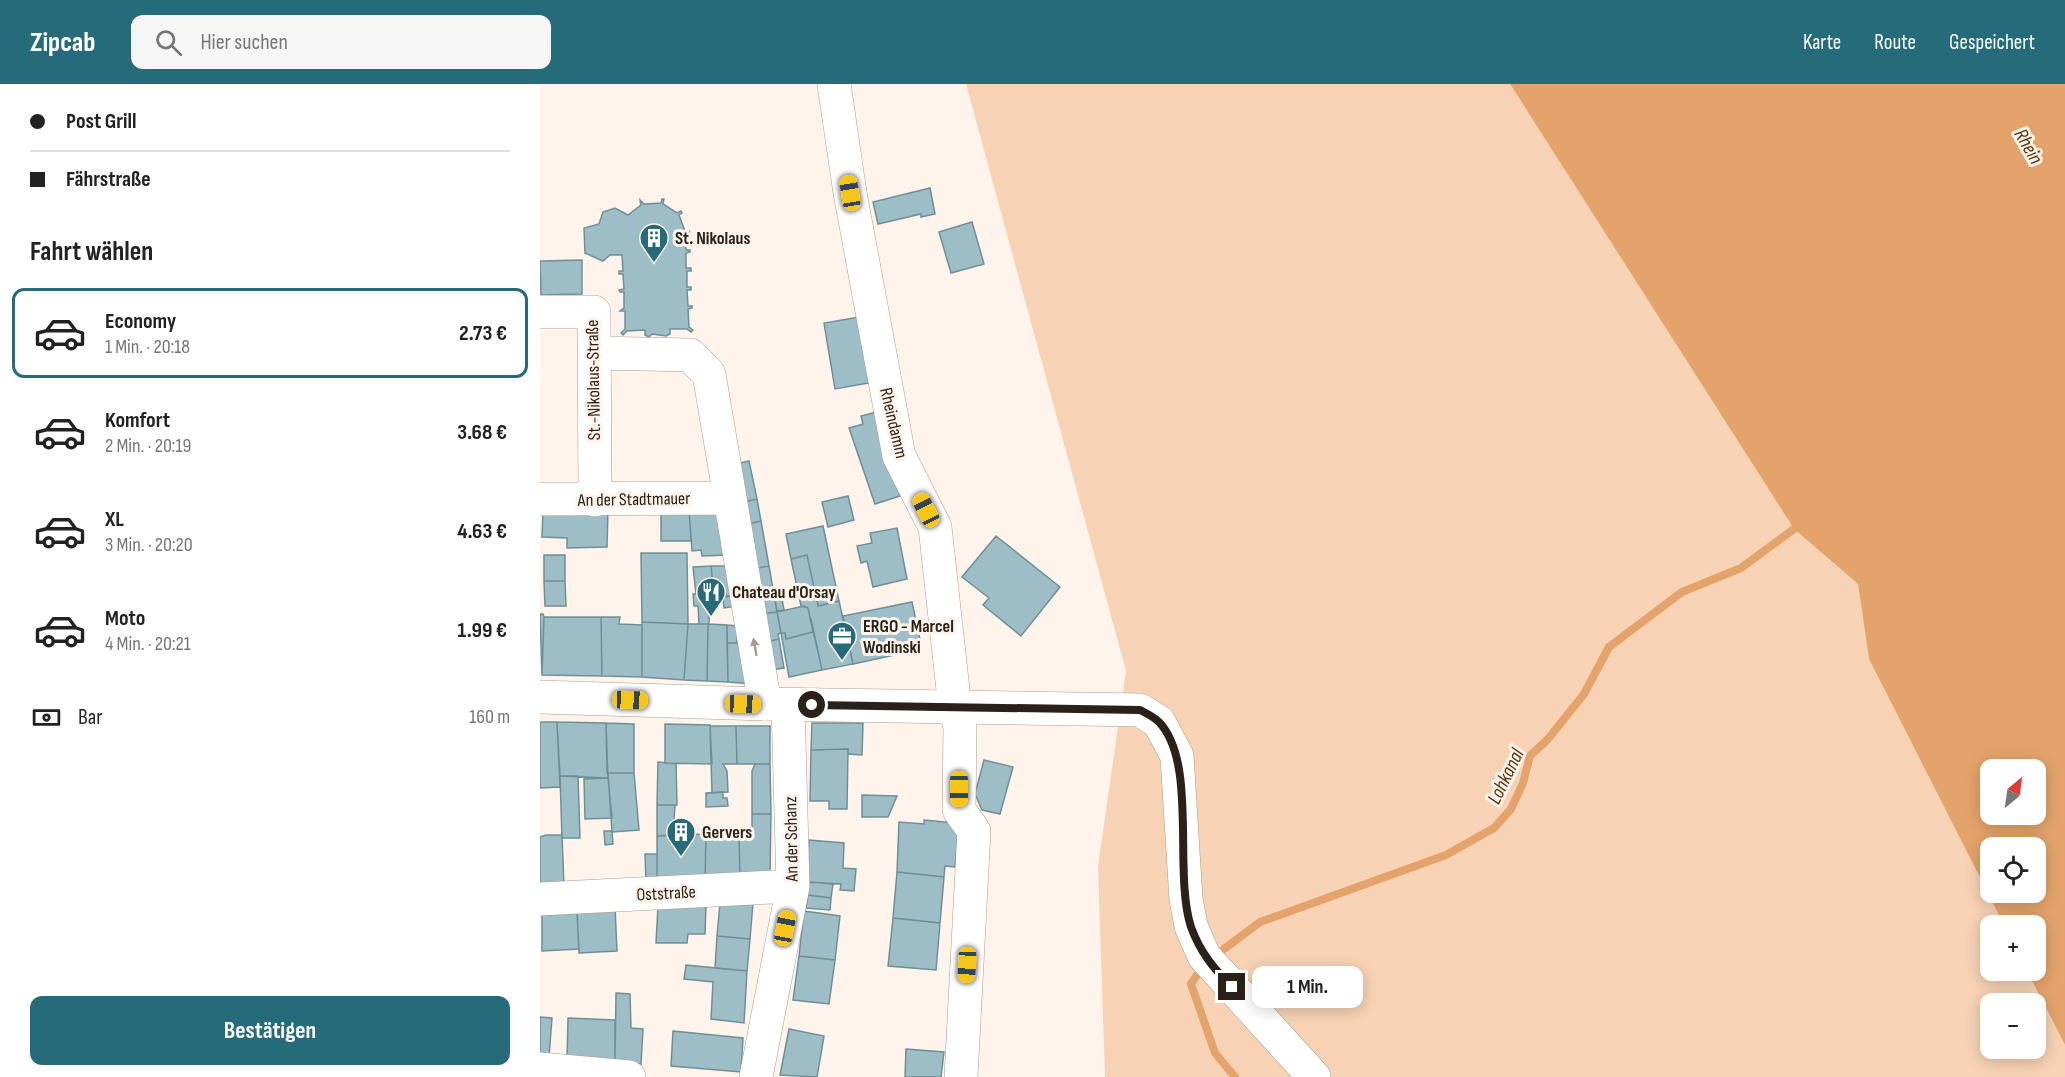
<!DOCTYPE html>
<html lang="de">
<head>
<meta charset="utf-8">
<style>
  :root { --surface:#fff; --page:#f6f6f6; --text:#222; --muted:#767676; --line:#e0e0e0; --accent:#256b7a }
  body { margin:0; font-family:"Sofia Sans Condensed",sans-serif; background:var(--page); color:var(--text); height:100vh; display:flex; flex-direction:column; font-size:22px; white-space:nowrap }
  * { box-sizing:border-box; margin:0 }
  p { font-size:20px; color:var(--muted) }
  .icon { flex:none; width:33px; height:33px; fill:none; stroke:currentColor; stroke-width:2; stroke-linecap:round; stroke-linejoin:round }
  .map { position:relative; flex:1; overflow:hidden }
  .side { display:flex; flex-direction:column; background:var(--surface); width:540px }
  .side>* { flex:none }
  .top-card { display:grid; align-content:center; height:132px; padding:0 30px; background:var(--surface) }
  .needle { width:39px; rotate:29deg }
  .fabs { position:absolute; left:1440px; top:675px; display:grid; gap:12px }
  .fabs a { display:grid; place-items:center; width:66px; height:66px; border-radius:12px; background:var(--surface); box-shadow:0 3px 15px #0003; font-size:30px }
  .end { position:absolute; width:27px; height:27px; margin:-14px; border:8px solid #2a211a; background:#fff; box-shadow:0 0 0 3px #fff }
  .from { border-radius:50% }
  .bubble { position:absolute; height:42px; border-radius:12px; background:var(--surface); box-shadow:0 3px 15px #0003; font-size:20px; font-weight:700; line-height:42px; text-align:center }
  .car { position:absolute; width:18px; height:36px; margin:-18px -9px; border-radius:8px; box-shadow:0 0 4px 2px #0007; background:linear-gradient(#f5c518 24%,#345 0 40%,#f5c518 0 76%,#345 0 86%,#f5c518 0) }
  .top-card b { display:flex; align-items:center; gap:21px; height:57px; font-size:22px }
  .top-card b+b { border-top:2px solid var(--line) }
  .top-card i { width:15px; height:15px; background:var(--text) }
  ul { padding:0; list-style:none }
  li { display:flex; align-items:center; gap:18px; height:90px; margin:0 12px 9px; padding:0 18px; border:3px solid transparent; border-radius:12px }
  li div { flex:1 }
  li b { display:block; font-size:22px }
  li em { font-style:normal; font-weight:700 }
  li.selected { border-color:var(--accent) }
  li>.icon { width:54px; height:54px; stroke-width:1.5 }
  h2 { padding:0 30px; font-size:27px; line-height:72px }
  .pay { display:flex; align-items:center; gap:15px; height:66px; padding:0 30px; font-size:22px }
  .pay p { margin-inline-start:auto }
  .action { display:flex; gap:12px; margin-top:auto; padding:12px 30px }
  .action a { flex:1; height:69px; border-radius:12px; background:var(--accent); color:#fff; font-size:24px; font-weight:700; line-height:69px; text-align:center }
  header { display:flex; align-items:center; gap:36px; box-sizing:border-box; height:84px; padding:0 30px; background:var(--accent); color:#fff }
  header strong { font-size:28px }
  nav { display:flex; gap:33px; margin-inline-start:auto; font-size:21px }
  .search { width:420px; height:54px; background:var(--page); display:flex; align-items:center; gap:15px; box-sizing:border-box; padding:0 21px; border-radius:12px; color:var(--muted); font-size:22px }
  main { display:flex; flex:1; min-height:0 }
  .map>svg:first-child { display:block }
  .green { fill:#f7d2b4; fill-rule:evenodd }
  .water { fill:#e4a36a; fill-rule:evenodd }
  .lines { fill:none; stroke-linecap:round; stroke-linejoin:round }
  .stream { stroke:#e4a36a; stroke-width:8 }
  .building { fill:#9dbec6; stroke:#6f8f97; stroke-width:1.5 }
  .minor-casing { stroke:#b29b88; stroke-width:34 }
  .major-casing { stroke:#b29b88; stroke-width:34 }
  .minor { stroke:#fff; stroke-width:33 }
  .major { stroke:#fff; stroke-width:33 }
  .oneway { fill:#9f9b98 }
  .route { stroke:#2a211a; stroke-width:8 }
  .labels { text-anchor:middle; stroke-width:6; stroke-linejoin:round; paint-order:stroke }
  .poi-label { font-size:18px; font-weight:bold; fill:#2a211a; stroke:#fef4ec; text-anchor:start }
  .street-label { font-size:18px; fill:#2a211a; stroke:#fef4ec }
  .water-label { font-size:20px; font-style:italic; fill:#5e3406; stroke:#fef4ec }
</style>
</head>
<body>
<header>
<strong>Zipcab</strong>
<div class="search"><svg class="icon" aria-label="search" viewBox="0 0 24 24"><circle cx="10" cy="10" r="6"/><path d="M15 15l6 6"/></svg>Hier suchen</div>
<nav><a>Karte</a><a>Route</a><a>Gespeichert</a></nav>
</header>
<main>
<section class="side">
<div class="top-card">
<b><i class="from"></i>Post Grill</b>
<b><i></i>Fährstraße</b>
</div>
<h2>Fahrt wählen</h2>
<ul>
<li class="selected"><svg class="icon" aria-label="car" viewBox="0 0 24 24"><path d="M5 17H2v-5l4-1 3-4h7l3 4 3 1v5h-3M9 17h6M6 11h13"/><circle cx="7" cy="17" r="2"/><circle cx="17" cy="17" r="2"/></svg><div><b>Economy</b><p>1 Min. · 20:18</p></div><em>2.73 €</em></li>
<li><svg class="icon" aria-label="car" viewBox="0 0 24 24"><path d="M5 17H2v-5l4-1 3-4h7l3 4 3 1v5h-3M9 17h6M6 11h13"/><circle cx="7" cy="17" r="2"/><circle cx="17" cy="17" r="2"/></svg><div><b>Komfort</b><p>2 Min. · 20:19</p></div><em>3.68 €</em></li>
<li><svg class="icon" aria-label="car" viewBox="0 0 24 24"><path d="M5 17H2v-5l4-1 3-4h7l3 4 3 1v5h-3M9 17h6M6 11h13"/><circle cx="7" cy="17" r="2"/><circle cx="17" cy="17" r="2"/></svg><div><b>XL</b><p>3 Min. · 20:20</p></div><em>4.63 €</em></li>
<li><svg class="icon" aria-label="car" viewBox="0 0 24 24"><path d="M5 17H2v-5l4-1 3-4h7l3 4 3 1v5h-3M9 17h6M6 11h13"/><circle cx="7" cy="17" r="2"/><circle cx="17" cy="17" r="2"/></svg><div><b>Moto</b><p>4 Min. · 20:21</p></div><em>1.99 €</em></li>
</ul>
<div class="pay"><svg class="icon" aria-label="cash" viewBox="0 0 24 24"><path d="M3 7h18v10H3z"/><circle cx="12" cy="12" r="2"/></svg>Bar<p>160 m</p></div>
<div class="action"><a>Bestätigen</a></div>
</section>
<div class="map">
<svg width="1525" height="993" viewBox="0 0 1525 993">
  <rect width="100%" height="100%" fill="#fef4ec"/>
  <path class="green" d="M426,0H970L1254,445L1318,500L1329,575L1464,841L1450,842V886L1487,887L1525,961V993H565L558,782L586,587ZM1450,920H1496V964H1450Z"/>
  <path class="water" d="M970,0H1525V961L1487,887L1496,886V842L1464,841L1329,575L1318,500L1254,445ZM1450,686H1496V730H1450ZM1450,764H1496V808H1450Z"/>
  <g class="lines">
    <path class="stream" d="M684,865L720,838L906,771L954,744L971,725L983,699L990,672L1008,655L1044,610L1069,563L1142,508L1201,484L1254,445
      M657,891L651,900L675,969L695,993"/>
  </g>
  <path class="building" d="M390,104L395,130L381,133V130L338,140L333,118Z
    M122,115H124L123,120L137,129L141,127L142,129L139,131L145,147H149L150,149L145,150L146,166H150V168L146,169V184H151V187H147V203H151V206H147L148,222H152V224L148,225L149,243L153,246L151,248L147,245H130V250L126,252L112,250L109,253L105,251V246L87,247L83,251L81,249L85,245V227H80L84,224V208H80L79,206L84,205L83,190H79V187H83L82,171H70L63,177L45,169L44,144L59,140L63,128L75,124L88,131L101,121L100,116L104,120L121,119Z
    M432,138L444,180L411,189L399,148Z
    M42,176V210L1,211L0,177Z
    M319,233L329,299L295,305L284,239Z
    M337,328L345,366L360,412L335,420L309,344L323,340L321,332Z
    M209,377L217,415L200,419L191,381Z
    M308,412L314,436L288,443L282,418Z
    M217,415L221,437L204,441L200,419Z
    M183,425L188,471L162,472L161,466L152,467L149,426Z
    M3,426H68L67,463L27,464V454L2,453Z
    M121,426H149L151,457H121Z
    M221,437L229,482L213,485L204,441Z
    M283,442L299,517L278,522L267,471L251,475L246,450Z
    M357,444L367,495L333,503L327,477L321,479L317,462L332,459L330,449Z
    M456,452L520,503L481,552L443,521L449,514L422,493Z
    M101,469H147L148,540L102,538Z
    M4,471H25V497H4Z
    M267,471L278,522L299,517L313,580L282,586L268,524L261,522L251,475Z
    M171,482L174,511L156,510L153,483Z
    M171,482H190L195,512L174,511Z
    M229,482L237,528L222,530L213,485Z
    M4,497H25L26,522H5Z
    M240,503L244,526L237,527L233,505Z
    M153,510H170L169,540H159L158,522H154Z
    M195,512L204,521L184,524L183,513Z
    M372,518L382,565L313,580L303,532Z
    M264,522L268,524L273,548L246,555L245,549H241L237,528Z
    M237,528L241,549L238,550L239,555L226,558L222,530Z
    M0,530H3L4,533L2,591Z
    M4,533H61L62,592L2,591Z
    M61,533H80L79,540L102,541V593L62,592Z
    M271,535L282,586L249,593L241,549H245L246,555L273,548Z
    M102,538L148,540L144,596L102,593Z
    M148,540H168L167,597L144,596Z
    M168,540L187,541L188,598L167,597Z
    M187,541L197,542V559H187Z
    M239,555L244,584L230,586L226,558Z
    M187,559H210L214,600L188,598Z
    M0,638H17L20,703L0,704Z
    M17,638L66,639L68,694L20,692Z
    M66,639L94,640V689H67Z
    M272,639H323L322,671L308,670V665L271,666Z
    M125,640L170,641L172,680L125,679Z
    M170,642H196L197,680H183L187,687L188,708L172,709Z
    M196,642H230V680H197Z
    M308,665L307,725H289V717H270L271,666Z
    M444,676L473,683L460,730L442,726L435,710Z
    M118,678L136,680L137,721H117Z
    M215,680H230L231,730H212V687Z
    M68,689H94L99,746L72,748Z
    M20,692H38L40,754H22Z
    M68,694L72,734L45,735L44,695Z
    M183,708V714H187L188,722L166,723V709Z
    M322,711L357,712L348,733H322Z
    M117,721H135L133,751L117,752Z
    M212,730H231L230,788L200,795L199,754H212Z
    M384,736L415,739L419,743L415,783L405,782L404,793L357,788L359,738L384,740Z
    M64,747H72L73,760L65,761Z
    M199,749L200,795L165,796L166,750Z
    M166,750L165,796L117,797V752Z
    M6,751H22L24,803L0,804V753Z
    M269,756L304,759L303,784L316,785L314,807L300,806L301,800L266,798Z
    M105,770H117V797L106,798Z
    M357,788L404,793L400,839L353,834Z
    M269,798L293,800L291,814L268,811Z
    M268,811L291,814L290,826L266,824Z
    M180,819H213L210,855L177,852Z
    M166,821L165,850H148L147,859H116L118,822Z
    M75,823L77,867L39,869L37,825Z
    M264,827L300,832L295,876L259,872Z
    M37,829L39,865L2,867V831Z
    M353,834L400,839L396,886L348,882Z
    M177,852L210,855L207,887L175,884Z
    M259,872L295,876L289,920L253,916Z
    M146,881L207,887L204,939L171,935L173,898L144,895Z
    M76,909L90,910L91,944L103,945L101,980L75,978Z
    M0,933L12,934L9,973H0Z
    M28,934L75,936V978L27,976Z
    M249,945L284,952L277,993L240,991Z
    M133,947L203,954L201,988L131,982Z
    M366,965L404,968L401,993H365Z"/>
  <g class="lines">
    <g class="minor-casing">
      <path id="minor" d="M294,0L310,109L359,372L395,443L415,624L420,643L419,726L434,747L421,993
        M0,228H54L55,416
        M54,269L150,271L169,290L225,620
        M0,415L188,414
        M0,815L253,802
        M0,985L89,993
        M216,993L253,802L248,621"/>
    </g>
    <g class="major-casing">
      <path id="major" d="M0,613L225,620L600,626L619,638L637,672L646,815L651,842L664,872L774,993"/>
    </g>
    <use href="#minor" class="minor"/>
    <use href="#major" class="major"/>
  </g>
  <defs><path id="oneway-solid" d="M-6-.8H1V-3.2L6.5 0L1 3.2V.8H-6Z" transform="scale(1.5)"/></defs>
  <use class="oneway" href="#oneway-solid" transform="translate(215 563) rotate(-100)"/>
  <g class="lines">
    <path class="route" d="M272,621L600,626C606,629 614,633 619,638C658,679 633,788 651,843C660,868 674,885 692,903"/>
  </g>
  <defs>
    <g id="building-pin" transform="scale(1.5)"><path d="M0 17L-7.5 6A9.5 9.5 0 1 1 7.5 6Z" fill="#256b7a" stroke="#fef4ec"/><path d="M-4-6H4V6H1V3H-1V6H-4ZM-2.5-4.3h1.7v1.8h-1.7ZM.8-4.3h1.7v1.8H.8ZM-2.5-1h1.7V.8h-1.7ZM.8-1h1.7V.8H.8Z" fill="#fff"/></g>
    <g id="restaurant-pin" transform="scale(1.5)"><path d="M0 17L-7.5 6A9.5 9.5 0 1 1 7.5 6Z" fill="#256b7a" stroke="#fef4ec"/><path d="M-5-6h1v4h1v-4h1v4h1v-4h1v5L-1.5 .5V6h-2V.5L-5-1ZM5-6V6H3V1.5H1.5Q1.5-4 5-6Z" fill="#fff"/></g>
    <g id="office-pin" transform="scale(1.5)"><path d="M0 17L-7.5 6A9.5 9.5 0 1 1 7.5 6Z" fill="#256b7a" stroke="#fef4ec"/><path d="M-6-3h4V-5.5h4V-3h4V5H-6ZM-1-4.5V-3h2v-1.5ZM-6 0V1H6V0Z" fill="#fff"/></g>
  </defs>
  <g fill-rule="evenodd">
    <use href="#building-pin" x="114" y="154"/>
    <use href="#restaurant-pin" x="171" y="508"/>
    <use href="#office-pin" x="302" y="552"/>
    <use href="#building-pin" x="141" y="748"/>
  </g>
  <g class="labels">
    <g class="poi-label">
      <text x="135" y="160">St. Nikolaus</text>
      <text x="192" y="514">Chateau d'Orsay</text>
      <text x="323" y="548">ERGO - Marcel<tspan x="323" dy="21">Wodinski</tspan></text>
      <text x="162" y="754">Gervers</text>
    </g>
    <g class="street-label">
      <text transform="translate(53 296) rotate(-91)" y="6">St.-Nikolaus-Straße</text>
      <text transform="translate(354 339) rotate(77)" y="6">Rheindamm</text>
      <text transform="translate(94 415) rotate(-1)" y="6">An der Stadtmauer</text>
      <text transform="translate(251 755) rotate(-91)" y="6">An der Schanz</text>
      <text transform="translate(126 809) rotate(-3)" y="6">Oststraße</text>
    </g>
    <g class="water-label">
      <text transform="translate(1489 62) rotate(60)" y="7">Rhein</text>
      <text transform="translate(965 692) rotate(-64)" y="7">Lohkanal</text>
    </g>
  </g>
</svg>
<div class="fabs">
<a><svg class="needle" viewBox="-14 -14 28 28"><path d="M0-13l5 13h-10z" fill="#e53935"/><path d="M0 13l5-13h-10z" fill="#767676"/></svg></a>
<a><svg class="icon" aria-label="locate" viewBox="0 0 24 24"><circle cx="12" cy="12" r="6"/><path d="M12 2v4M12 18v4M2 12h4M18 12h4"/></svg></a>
<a>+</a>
<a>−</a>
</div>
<i class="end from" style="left:272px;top:621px"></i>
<i class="end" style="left:692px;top:903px"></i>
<div class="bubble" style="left:712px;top:882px;width:111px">1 Min.</div>
<i class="car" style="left:310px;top:109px;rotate:351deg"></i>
<i class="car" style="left:386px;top:426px;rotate:333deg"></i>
<i class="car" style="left:90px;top:616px;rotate:92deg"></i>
<i class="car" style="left:203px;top:620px;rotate:92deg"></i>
<i class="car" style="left:419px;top:705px;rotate:180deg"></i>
<i class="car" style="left:245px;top:844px;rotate:11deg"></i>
<i class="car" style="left:427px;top:881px;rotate:183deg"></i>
</div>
</main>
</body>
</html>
